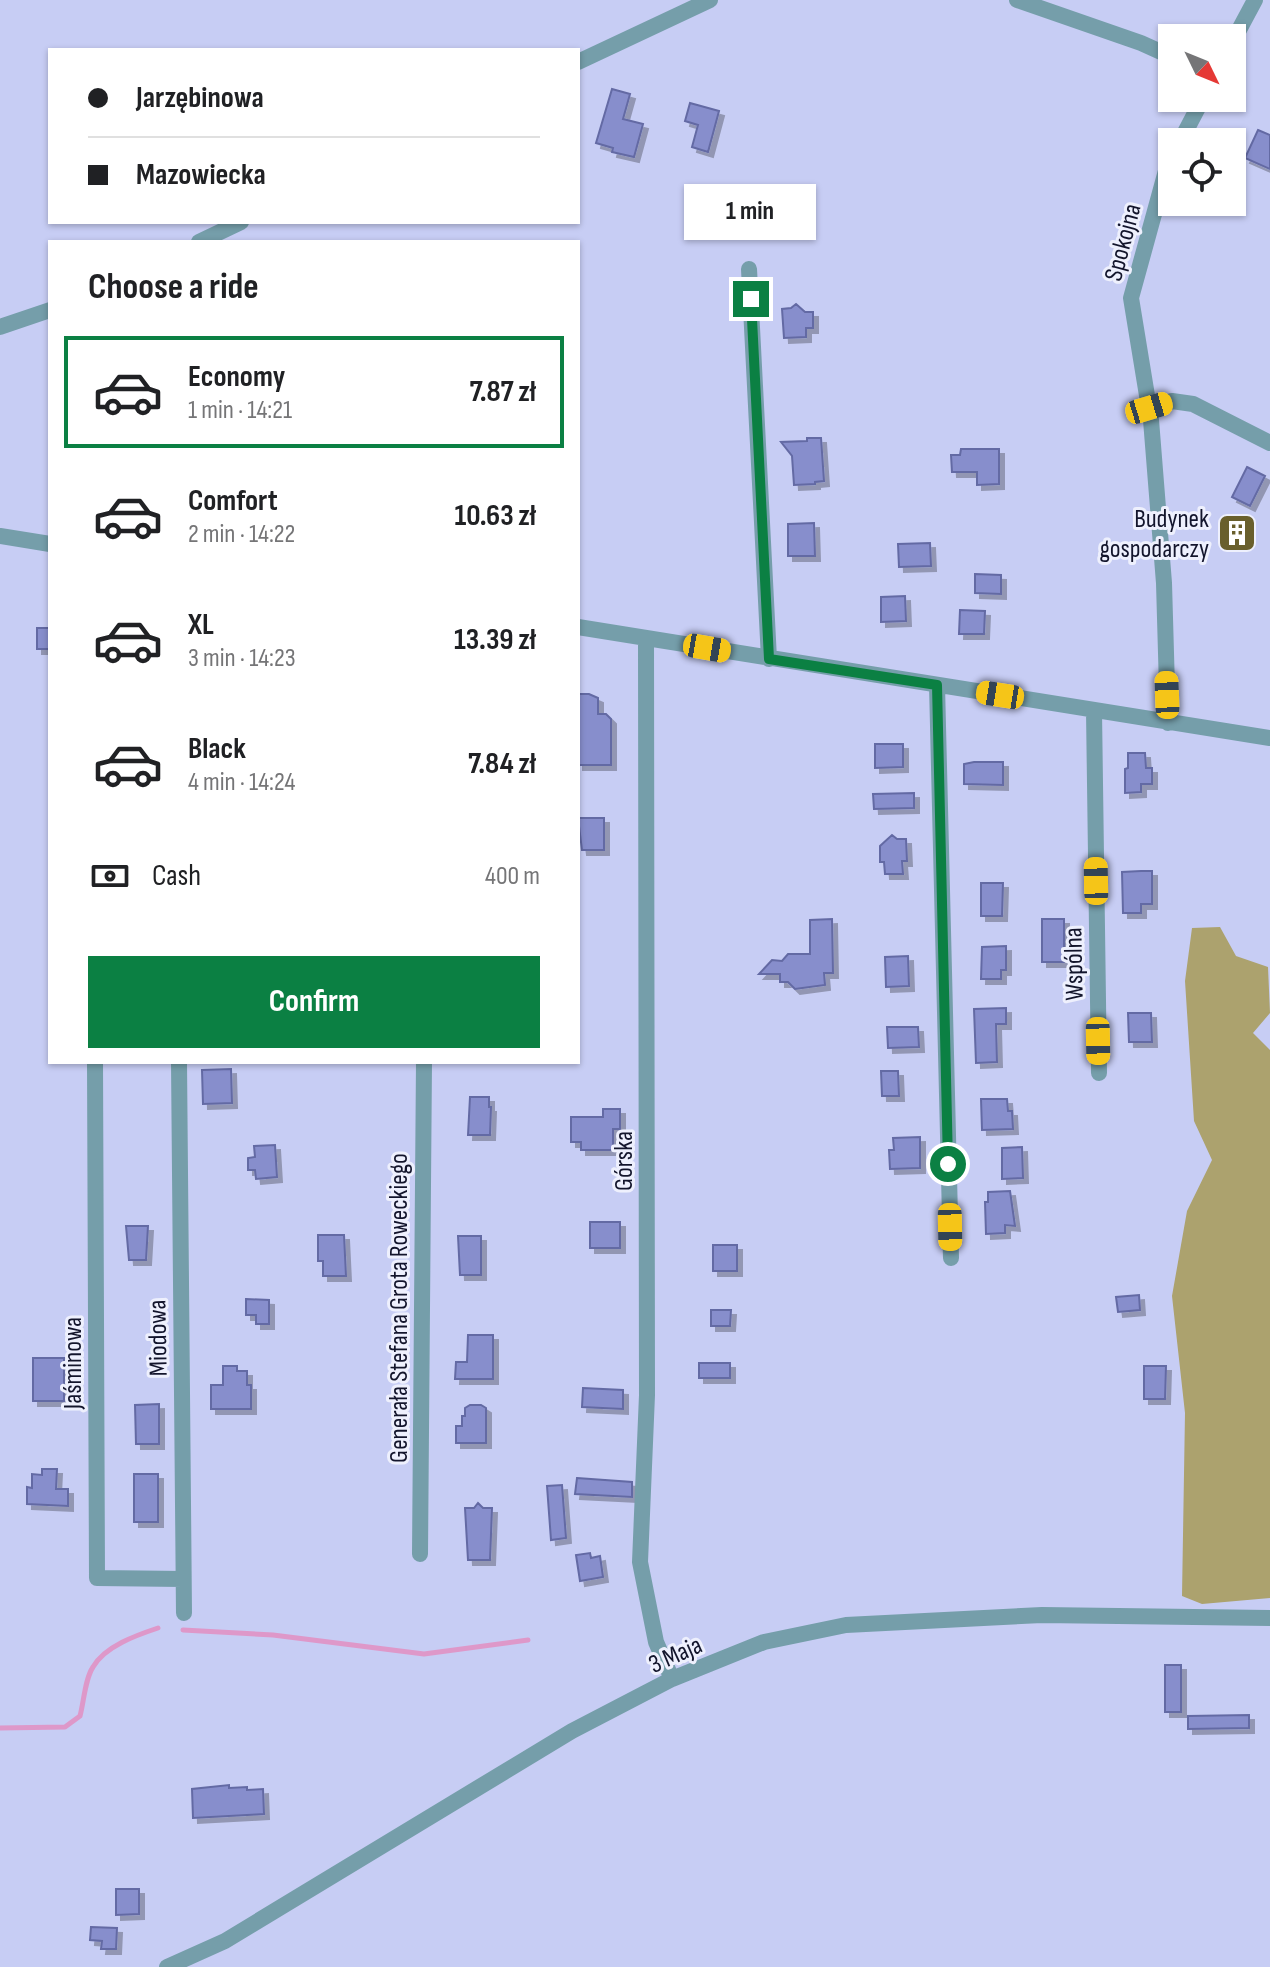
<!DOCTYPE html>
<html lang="en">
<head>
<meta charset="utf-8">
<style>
  :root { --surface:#fff; --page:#f6f6f6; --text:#202124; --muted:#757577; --line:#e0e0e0; --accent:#0b8043 }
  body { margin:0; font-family:"Sofia Sans Condensed",sans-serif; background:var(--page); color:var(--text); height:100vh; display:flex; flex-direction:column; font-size:30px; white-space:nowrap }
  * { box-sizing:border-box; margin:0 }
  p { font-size:26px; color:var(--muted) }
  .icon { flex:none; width:44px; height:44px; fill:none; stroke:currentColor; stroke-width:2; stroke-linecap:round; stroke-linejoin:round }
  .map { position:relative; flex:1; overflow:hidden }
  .side { position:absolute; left:48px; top:240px; width:532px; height:824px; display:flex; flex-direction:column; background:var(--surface); border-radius:0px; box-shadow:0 2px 6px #0004 }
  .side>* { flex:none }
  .guide { position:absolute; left:48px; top:48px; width:532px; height:176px; border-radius:0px; box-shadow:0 2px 6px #0004; display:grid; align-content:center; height:176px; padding:0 40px; background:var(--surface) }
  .needle { width:52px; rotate:133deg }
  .buttons { position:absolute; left:1158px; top:24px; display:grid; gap:16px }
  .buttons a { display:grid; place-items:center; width:88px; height:88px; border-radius:0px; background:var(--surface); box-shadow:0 2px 6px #0004; font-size:40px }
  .end { position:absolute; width:36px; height:36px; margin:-18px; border:10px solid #0b8043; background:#fff; box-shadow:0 0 0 4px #fff }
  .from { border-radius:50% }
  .bubble { position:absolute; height:56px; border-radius:0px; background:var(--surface); box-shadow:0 2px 6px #0004; font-size:26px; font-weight:700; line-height:56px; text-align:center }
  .car { position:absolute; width:24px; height:48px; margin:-24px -12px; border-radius:10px; box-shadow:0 0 6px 2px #0007; background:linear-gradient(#f5c518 24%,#345 0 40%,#f5c518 0 76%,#345 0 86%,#f5c518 0) }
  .guide b { display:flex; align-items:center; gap:28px; height:76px; font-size:30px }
  .guide b+b { border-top:2px solid var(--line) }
  .guide i { width:20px; height:20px; background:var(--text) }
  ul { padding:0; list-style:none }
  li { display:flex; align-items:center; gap:24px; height:112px; margin:0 16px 12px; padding:0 24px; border:4px solid transparent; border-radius:0px }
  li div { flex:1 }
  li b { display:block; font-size:30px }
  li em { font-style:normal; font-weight:700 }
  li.on { border-color:var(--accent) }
  li>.icon { width:72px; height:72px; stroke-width:1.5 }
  h2 { padding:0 40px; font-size:36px; line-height:96px }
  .pay { display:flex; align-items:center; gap:20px; height:88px; padding:0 40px; font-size:30px }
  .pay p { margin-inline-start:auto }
  .cta { display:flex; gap:16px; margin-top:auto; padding:16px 40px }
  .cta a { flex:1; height:92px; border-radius:0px; background:var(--accent); color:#fff; font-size:32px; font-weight:700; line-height:92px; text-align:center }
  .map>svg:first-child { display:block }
  .green { fill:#aca26e }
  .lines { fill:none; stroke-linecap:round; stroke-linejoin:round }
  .stream { stroke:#de98c9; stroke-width:5 }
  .building { fill:#878ecc; stroke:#646aa4; stroke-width:2; filter:url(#shadow) }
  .minor { stroke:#759eaa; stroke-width:16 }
  .route { stroke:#0b8043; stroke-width:10 }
  .labels { text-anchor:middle; stroke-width:6; stroke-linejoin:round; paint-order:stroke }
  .street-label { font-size:26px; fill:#13152c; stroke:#eef0fd }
  .poi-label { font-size:26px; fill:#13152c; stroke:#eef0fd; text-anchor:end }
</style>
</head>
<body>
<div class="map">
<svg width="1270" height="1967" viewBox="0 0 1270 1967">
  <defs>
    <filter id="shadow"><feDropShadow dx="5" dy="5" stdDeviation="0" flood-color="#0004"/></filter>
  </defs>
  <rect width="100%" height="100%" fill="#c7cdf4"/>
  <path class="green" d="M1220,927L1236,956L1268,967L1270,1013L1253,1033L1270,1050V1598L1202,1604L1182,1596L1185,1413L1172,1296L1187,1211L1212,1160L1194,1121L1185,981L1192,928Z"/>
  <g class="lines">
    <path class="stream" d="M183,1630L273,1635L424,1654L528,1640
      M0,1728L65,1727L80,1716C84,1701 85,1679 93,1667C105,1646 137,1635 158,1628"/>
  </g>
  <path class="building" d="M612,89L630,94L623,119L643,124L634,157L612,152L613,148L596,143Z
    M690,103L719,111L708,152L692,147L698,125L685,121Z
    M1258,130L1270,135V169L1245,158Z
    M796,304L805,312H813V328H806V337L784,338L782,309L791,308Z
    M807,438H821L824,481L815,482V484L794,485L792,456L781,442L807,441Z
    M961,449H999V484L977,485V472H952L951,455H960Z
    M1247,467L1265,476L1250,506L1232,497Z
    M814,523L815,556H788V524Z
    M930,543L931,566L899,567L898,544Z
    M975,574L1001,575V594L975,593Z
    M905,596L906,621L881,622V597Z
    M960,610L985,611L984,634H959Z
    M37,628H50V649H37Z
    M578,694H589L598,698V714H606L611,719V765H578Z
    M875,744H903V767L875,768Z
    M1128,753H1145L1146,768H1152V784H1141V792L1125,793V769L1128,768Z
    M974,762H1003V785L964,784V764Z
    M914,793V808L874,809L873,794Z
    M578,818H604V850H582Z
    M892,835L897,839H906L907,861H902L903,874H885L884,862H880V846Z
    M1141,871H1152V904H1141V913H1123L1122,872Z
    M981,883H1003L1002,916H981Z
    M832,919L833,973H824L825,985L795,989L788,982H780V974H759L772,960L782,961L788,954H810V920Z
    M1042,919H1064V962H1042Z
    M1006,946V970H1001V979H981L982,947Z
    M908,956L909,986L886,987L885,957Z
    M1006,1008V1024H996L997,1062L976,1063L974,1009Z
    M1128,1013H1151L1152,1042H1129Z
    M887,1027H918L919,1047L888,1048Z
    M231,1069L232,1103L203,1104L202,1070Z
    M881,1071H898L899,1096H882Z
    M470,1097H489V1107H491L490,1135H468Z
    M981,1099H1007L1008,1111H1012L1013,1129L982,1130Z
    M603,1109H620V1129H613V1150H581V1142H571V1117H603Z
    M920,1137V1168L890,1169L889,1150H894L893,1138Z
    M275,1145L277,1177L256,1179L255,1170H248V1158L255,1157L254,1146Z
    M1022,1147L1023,1178L1002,1179V1148Z
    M1010,1191L1015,1226L1005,1225V1233L986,1234L985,1202H988V1192Z
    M590,1222H620V1248H590Z
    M126,1226H148L146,1260H129Z
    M318,1235H344L346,1276H323V1261H318Z
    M458,1236H481V1275H460Z
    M713,1245H737V1271H713Z
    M1139,1295L1140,1310L1118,1312L1116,1297Z
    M246,1299L269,1300V1324H256V1315H246Z
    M711,1310H731L730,1326H711Z
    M468,1335H493V1379H455L456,1362H467Z
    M33,1358H64V1401H33Z
    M699,1363H730V1378H699Z
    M223,1366H237V1371H247V1385H251V1409H211V1385H223Z
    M1144,1366H1166L1165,1399H1144Z
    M583,1388L623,1390V1409L582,1407Z
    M159,1404V1444H136L135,1405Z
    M470,1405H481L486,1408V1443H456V1426H462V1416H465V1408Z
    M42,1469H57L56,1489H68V1506L27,1504V1487L32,1488V1474L42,1475Z
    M134,1474H158V1522H134Z
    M577,1478L632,1482V1497L575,1494Z
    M562,1485L566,1538L551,1540L547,1486Z
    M478,1503L483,1508H492L490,1560H468L465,1508H474Z
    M590,1553L591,1558L600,1556L603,1577L580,1581L576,1555Z
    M1165,1665H1181V1712H1165Z
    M1249,1715V1728L1188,1729V1716Z
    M229,1785V1788L247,1787V1790L263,1789L264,1814L193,1818L192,1789Z
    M116,1889H139V1914L116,1915Z
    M91,1927L117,1928L116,1949H101L102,1941L90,1940Z"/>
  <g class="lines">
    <path class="minor" d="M1017,0L1141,43L1172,57
      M1232,43L1255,0
      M578,62L710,0
      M1180,142L1203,98
      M199,242L241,222
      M749,269L769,659
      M0,327L50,310
      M1149,408L1172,401L1193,404L1270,443
      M0,536L50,544
      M578,627L1270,738
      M646,638L647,1395L640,1562L656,1642L672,1679
      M937,685L951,1258
      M1094,711L1099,1073
      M1168,723L1164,583L1151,420L1131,298L1167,167L1172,157
      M95,1062L97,1578L183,1579
      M179,1062L184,1613
      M420,1554L424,1062
      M167,1967L225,1941L572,1731L672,1679L764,1642L846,1625L1042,1615L1270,1618"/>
  </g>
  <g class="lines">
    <path class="route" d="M751,299L769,659L937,685L948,1164"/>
  </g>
  <defs>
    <g id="building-square" transform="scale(2)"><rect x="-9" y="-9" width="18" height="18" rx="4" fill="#695f2c" stroke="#eef0fd"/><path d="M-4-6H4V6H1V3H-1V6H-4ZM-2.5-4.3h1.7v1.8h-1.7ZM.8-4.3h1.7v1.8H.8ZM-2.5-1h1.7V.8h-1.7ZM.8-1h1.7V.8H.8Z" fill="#fff"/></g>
  </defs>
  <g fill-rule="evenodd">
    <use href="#building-square" x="1237" y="533"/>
  </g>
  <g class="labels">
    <g class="street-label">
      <text transform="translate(1122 242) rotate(-75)" y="9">Spokojna</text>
      <text transform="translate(1073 964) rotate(-91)" y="9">Wspólna</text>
      <text transform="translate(623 1161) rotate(-90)" y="9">Górska</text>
      <text transform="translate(398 1308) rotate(-90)" y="9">Generała Stefana Grota Roweckiego</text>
      <text transform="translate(157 1338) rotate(-91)" y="9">Miodowa</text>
      <text transform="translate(72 1363) rotate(-90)" y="9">Jaśminowa</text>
      <text transform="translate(675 1654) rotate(-24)" y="9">3 Maja</text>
    </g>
    <g class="poi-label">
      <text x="1209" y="527">Budynek<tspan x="1209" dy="30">gospodarczy</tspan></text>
    </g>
  </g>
</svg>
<div class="buttons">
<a><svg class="needle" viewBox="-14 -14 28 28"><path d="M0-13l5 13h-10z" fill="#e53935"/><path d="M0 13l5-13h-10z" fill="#757577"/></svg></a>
<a><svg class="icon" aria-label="locate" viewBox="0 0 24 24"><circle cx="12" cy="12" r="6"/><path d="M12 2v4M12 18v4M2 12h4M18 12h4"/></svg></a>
</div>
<i class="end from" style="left:948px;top:1164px"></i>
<i class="end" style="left:751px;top:299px"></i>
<div class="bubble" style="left:684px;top:184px;width:132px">1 min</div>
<i class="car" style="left:1149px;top:408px;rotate:73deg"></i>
<i class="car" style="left:707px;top:648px;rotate:100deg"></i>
<i class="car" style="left:1000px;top:695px;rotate:279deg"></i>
<i class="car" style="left:1167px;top:695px;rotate:358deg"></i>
<i class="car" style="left:1096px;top:881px;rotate:359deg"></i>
<i class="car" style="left:1098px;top:1041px;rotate:179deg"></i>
<i class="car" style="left:950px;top:1227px;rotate:179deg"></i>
<div class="guide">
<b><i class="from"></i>Jarzębinowa</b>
<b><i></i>Mazowiecka</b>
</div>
<section class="side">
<h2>Choose a ride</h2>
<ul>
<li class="on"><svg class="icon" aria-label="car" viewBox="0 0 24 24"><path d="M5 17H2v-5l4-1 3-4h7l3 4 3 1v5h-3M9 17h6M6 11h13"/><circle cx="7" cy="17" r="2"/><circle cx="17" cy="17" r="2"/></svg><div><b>Economy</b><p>1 min · 14:21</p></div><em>7.87 zł</em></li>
<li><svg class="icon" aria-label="car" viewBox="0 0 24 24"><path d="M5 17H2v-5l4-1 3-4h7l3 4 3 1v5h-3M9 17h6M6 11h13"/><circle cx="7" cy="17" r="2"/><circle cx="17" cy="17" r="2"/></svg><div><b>Comfort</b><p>2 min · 14:22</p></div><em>10.63 zł</em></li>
<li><svg class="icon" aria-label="car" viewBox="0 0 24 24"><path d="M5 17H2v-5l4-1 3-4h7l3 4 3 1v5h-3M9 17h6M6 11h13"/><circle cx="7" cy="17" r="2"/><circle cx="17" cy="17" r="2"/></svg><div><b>XL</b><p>3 min · 14:23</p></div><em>13.39 zł</em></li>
<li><svg class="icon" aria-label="car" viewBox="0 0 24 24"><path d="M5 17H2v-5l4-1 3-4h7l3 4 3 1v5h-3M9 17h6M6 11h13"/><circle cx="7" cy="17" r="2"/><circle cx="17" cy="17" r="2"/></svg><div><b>Black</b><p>4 min · 14:24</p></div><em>7.84 zł</em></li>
</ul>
<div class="pay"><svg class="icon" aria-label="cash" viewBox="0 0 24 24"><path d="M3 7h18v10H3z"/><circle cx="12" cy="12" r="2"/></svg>Cash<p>400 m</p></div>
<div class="cta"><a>Confirm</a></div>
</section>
</div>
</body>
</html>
